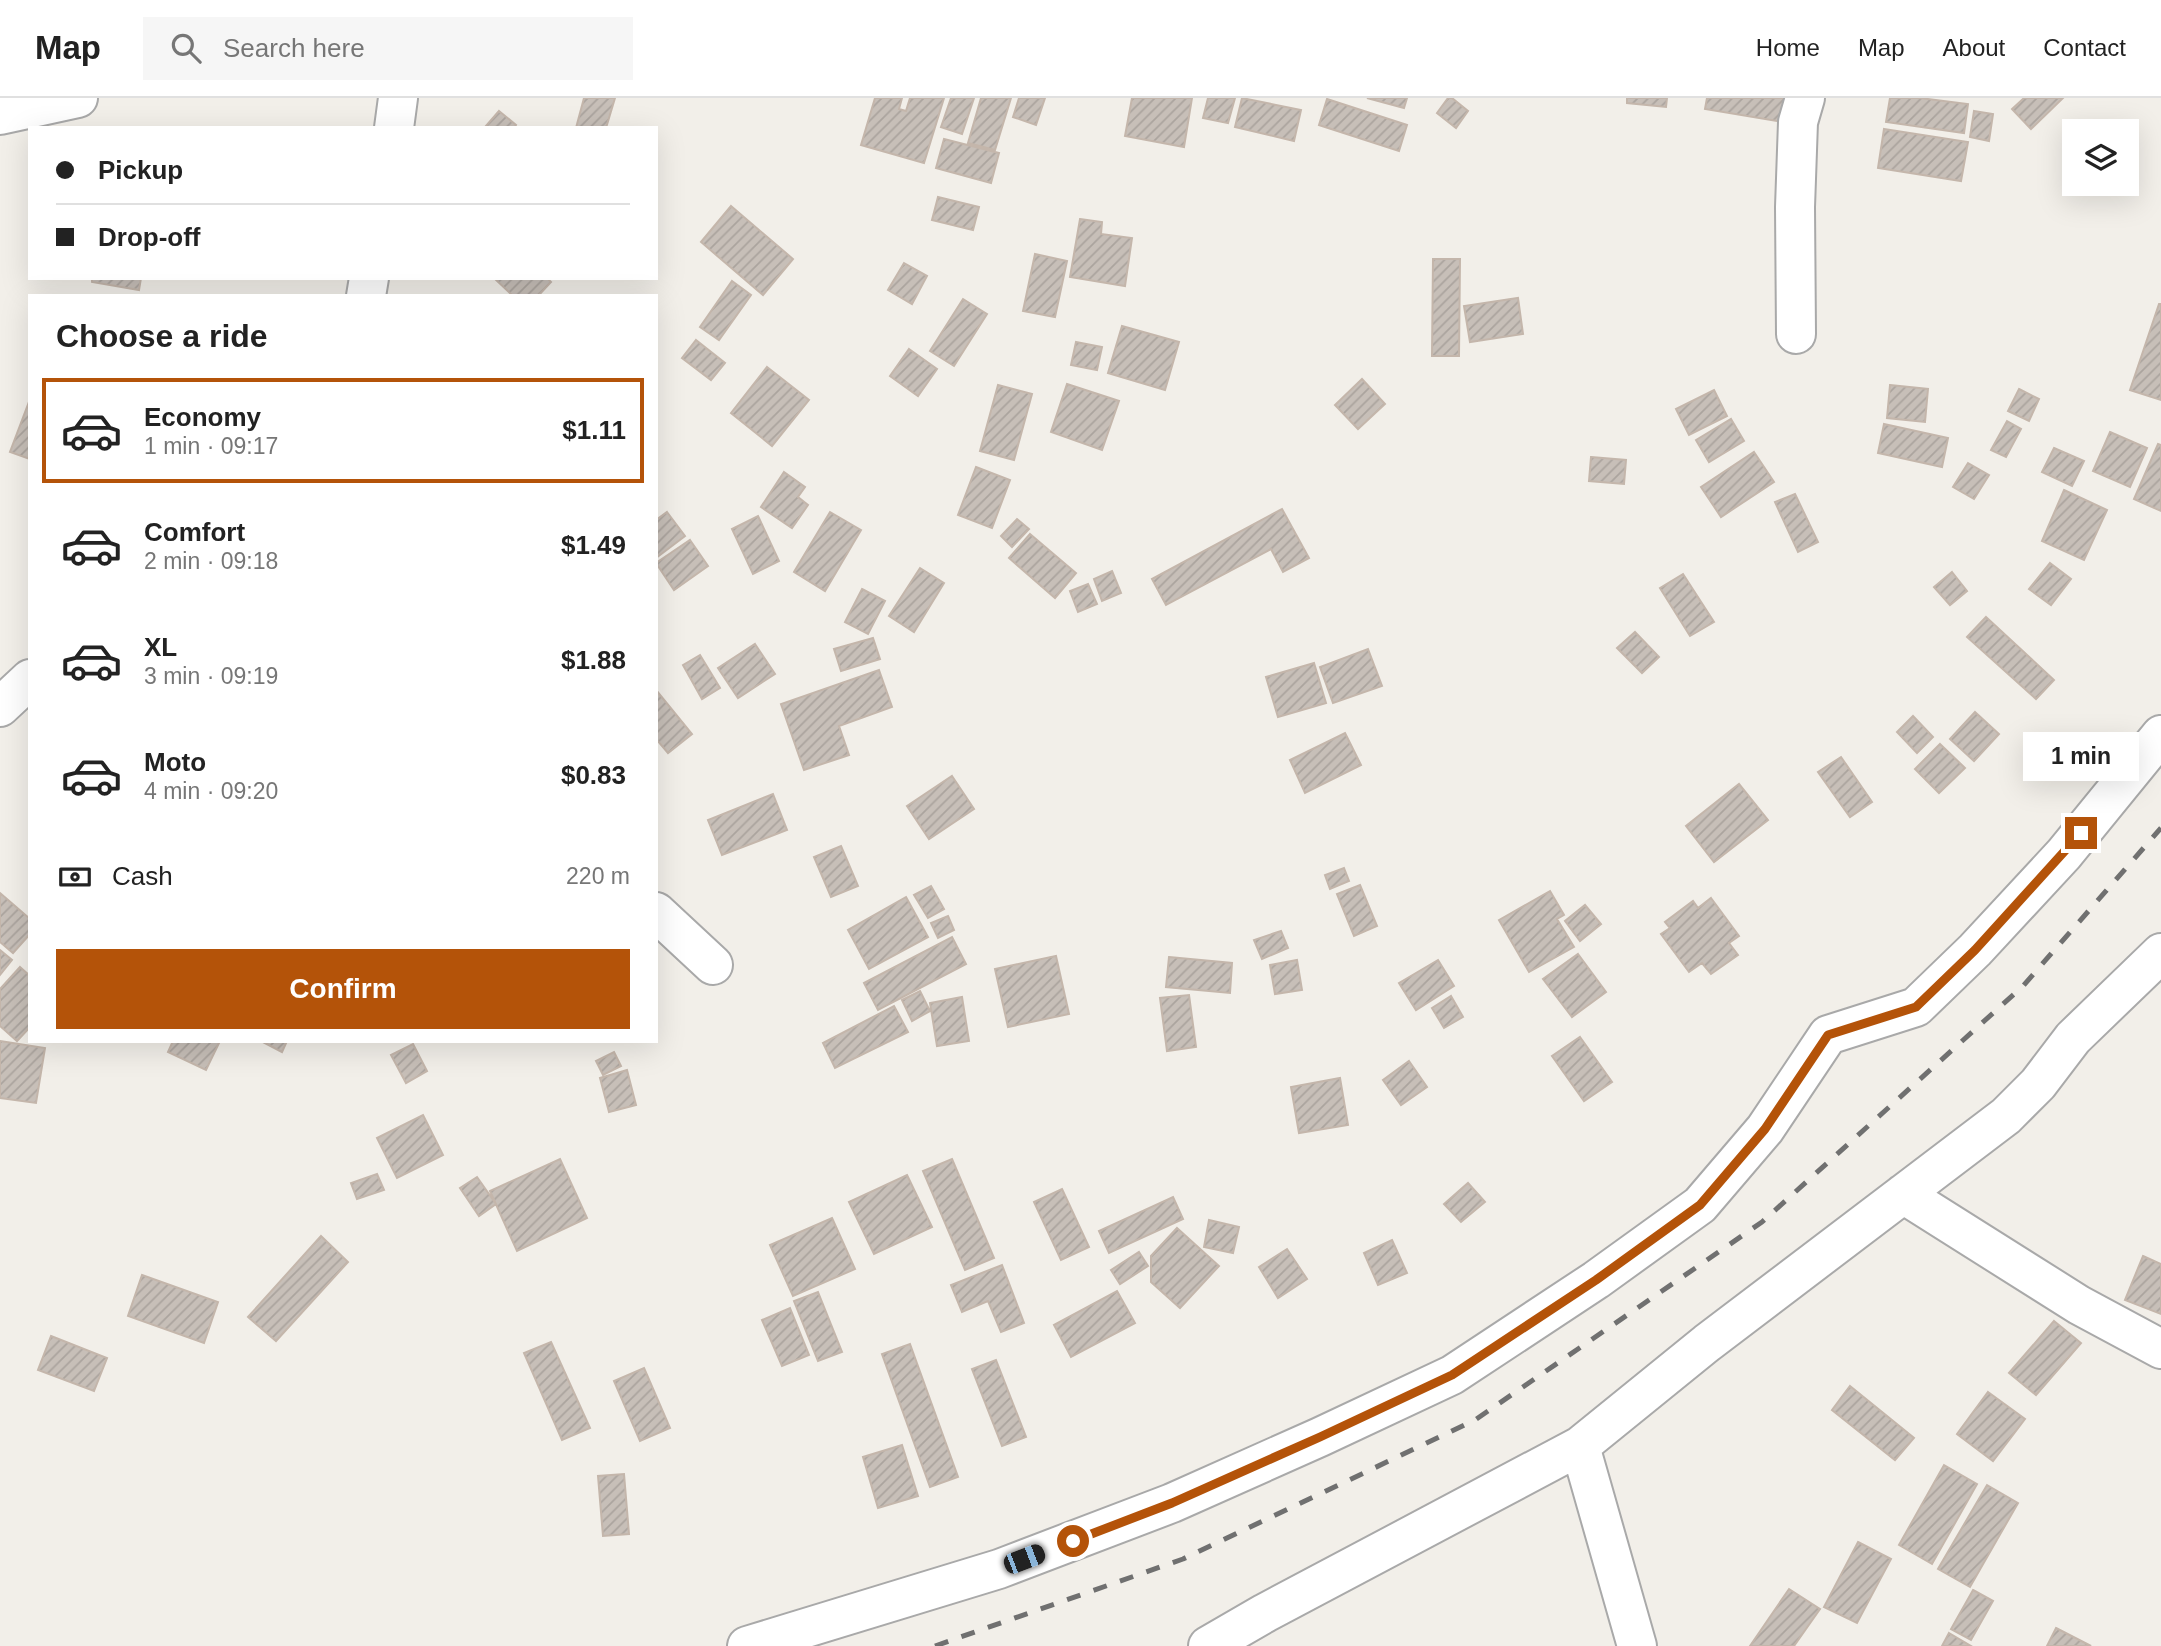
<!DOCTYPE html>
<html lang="en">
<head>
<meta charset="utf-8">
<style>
  :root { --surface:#fff; --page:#f6f6f6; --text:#222; --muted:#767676; --line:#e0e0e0; --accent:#b45309 }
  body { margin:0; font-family:Arial,sans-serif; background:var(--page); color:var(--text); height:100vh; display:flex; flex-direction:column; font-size:26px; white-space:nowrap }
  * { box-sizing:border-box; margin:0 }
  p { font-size:23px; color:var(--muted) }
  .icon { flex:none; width:38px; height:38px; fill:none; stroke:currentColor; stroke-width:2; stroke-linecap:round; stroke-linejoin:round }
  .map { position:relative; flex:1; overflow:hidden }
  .details { position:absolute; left:28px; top:196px; width:630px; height:749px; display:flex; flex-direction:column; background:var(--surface); border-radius:0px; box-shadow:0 7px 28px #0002 }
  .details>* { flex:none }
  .hud { position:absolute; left:28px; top:28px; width:630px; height:154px; border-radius:0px; box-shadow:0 7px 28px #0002; display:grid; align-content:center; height:154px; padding:0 28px; background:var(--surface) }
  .tools { position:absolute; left:2062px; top:21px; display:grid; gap:14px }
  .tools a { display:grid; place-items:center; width:77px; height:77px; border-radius:0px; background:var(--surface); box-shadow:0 7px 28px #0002; font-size:35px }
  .end { position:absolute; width:32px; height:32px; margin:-16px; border:9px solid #b45309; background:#fff; box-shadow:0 0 0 4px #fff }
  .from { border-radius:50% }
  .bubble { position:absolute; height:49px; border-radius:0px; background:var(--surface); box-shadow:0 7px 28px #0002; font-size:23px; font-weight:800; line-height:49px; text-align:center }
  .car { position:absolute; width:21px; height:42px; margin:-21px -10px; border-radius:9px; box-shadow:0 0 5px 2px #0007; background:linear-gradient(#222 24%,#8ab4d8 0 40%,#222 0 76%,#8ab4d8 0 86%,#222 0) }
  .hud b { display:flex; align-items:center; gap:24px; height:66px; font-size:26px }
  .hud b+b { border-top:2px solid var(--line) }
  .hud i { width:18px; height:18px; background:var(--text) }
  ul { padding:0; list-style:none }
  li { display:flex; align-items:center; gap:21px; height:105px; margin:0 14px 10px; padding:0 14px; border:4px solid transparent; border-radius:0px }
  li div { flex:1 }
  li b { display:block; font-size:26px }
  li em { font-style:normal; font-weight:800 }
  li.selected { border-color:var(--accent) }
  li>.icon { width:63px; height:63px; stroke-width:1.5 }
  h2 { padding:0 28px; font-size:32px; line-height:84px }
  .pay { display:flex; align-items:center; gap:18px; height:77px; padding:0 28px; font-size:26px }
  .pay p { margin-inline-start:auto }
  .action { display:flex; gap:14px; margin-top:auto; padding:14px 28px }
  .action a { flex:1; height:80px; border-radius:0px; background:var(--accent); color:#fff; font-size:28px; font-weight:800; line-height:80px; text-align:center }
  header { display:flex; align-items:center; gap:42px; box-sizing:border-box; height:98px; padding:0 35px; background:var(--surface); border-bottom:2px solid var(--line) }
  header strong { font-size:33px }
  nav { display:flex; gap:38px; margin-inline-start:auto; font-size:24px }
  .search { width:490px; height:63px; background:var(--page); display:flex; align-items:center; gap:18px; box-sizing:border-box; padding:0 24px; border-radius:0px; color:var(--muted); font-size:26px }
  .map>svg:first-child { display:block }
  .building { fill:url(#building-hatch); stroke:#c4b6ab; stroke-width:2 }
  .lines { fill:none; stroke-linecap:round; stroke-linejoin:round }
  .minor-casing { stroke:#a9a9a9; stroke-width:42 }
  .minor { stroke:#fff; stroke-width:38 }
  .rail { stroke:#707070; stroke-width:5; stroke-dasharray:14 14; stroke-linecap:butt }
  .route { stroke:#b45309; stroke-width:9 }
</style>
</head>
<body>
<header>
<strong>Map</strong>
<div class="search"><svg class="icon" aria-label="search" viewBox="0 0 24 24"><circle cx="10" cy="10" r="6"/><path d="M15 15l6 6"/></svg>Search here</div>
<nav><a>Home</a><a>Map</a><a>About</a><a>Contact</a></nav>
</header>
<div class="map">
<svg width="2161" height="1548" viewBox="0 0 2161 1548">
  <defs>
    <pattern id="building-hatch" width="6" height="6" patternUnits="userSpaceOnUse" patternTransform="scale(1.75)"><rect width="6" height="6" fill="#c7bfb8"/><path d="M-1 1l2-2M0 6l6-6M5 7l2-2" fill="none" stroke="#aba49e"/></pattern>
  </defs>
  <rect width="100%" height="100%" fill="#f2efe9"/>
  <path class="building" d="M584,0H615L606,30H576Z
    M875,0H902L899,11L906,13L910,0H944L924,65L861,47Z
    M951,0H974L962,36L941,29Z
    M981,0H1011L995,52L968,45Z
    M1019,0H1045L1036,27L1013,19Z
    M1132,0H1192L1184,49L1125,38Z
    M1208,0H1235L1228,25L1203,20Z
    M1242,0L1301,12L1294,43L1235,29Z
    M1367,0H1407L1404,10Z
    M1448,0H1452L1468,13L1456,30L1437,15Z
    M1627,0H1667L1666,9L1627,5Z
    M1707,0H1787L1783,24L1705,11Z
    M1890,0H1920L1968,6L1964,35L1886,24Z
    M2024,0H2063L2031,31L2012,11Z
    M1327,1L1407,27L1399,53L1319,27Z
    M499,13L516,27L514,30L485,29Z
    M1974,13L1993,16L1989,43L1970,39Z
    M1884,31L1968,44L1961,83L1878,70Z
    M944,41L999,55L991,85L936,70Z
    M938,99L979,109L973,132L932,122Z
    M731,108L793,161L763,197L701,144Z
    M1080,121L1102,124L1101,136L1132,140L1125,188L1070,179Z
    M1035,156L1067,163L1055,219L1023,213Z
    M1433,161H1460L1459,258H1432Z
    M904,165L927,178L912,206L888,192Z
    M92,180H141L139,192L92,184Z
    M494,180H547L551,184L538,198H513Z
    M732,183L751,197L719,242L700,229Z
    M1518,200L1523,236L1470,244L1464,208Z
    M963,201L987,216L954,268L930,253Z
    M2159,206H2161V302L2130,292Z
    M1122,228L1179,244L1165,292L1108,275Z
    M696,242L725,265L711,282L682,260Z
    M1076,244L1102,249L1097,272L1071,267Z
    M909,251L937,271L918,298L890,278Z
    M767,269L809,302L772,348L731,315Z
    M1362,281L1385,306L1358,331L1335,307Z
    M1067,286L1119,303L1102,352L1051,334Z
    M998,287L1032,296L1014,362L980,353Z
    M1890,287L1928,291L1925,324L1887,320Z
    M2019,291L2039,301L2029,323L2008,313Z
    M1714,292L1727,318L1689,337L1676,311Z
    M30,301V361L10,354Z
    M1731,321L1744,343L1709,364L1696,342Z
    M2007,323L2021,331L2006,359L1991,352Z
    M1884,326L1948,340L1942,369L1878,355Z
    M2110,334L2147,350L2130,389L2093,373Z
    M2158,346L2161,347V413L2134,401Z
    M2054,350L2084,363L2072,388L2042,374Z
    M1754,354L1774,384L1721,419L1701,389Z
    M1591,359L1626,362L1624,386L1589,383Z
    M1968,365L1989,377L1974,401L1953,389Z
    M976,369L1010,382L992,430L958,417Z
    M784,374L805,389L798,399L808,407L792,430L761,409Z
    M2064,392L2107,412L2084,462L2042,443Z
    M1795,396L1818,444L1798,454L1775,404Z
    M1282,411L1309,460L1283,474L1271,451L1166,507L1152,481Z
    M667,414L685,438L656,460V422Z
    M830,414L861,432L825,493L794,474Z
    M758,418L779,463L753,476L732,431Z
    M1017,421L1029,431L1012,449L1001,438Z
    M1030,436L1076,475L1055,500L1009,460Z
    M690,442L708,468L674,492L656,465Z
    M2050,465L2071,481L2051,507L2029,491Z
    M920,470L944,485L914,534L889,518Z
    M1112,473L1121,495L1102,503L1094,481Z
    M1952,474L1967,493L1950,507L1934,489Z
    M1683,476L1714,524L1690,538L1660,490Z
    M1088,486L1097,506L1078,514L1070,493Z
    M862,491L885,503L868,536L845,524Z
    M1986,519L2054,582L2036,601L1967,539Z
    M1635,534L1659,559L1642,575L1617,550Z
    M873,540L880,561L841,573L834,551Z
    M755,546L775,576L738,600L718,570Z
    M1368,551L1382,588L1333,605L1320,569Z
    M700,557L720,590L702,601L683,567Z
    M1314,565L1326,605L1278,619L1266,579Z
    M879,572L892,609L839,628L849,657L804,672L781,606Z
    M656,592L692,636L668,655L656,641Z
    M1975,614L1999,636L1974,663L1950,641Z
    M1913,618L1933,639L1917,655L1897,634Z
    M1345,635L1361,667L1305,695L1290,662Z
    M1940,646L1965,670L1939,695L1915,671Z
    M1841,659L1872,704L1850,719L1818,674Z
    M952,678L974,711L929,741L907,708Z
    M1739,686L1768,722L1714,764L1686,728Z
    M773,696L787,732L722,757L708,722Z
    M841,748L858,788L831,799L814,759Z
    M1344,770L1349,783L1330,791L1325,777Z
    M1360,787L1377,828L1354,838L1337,796Z
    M931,788L944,811L928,820L914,797Z
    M1550,793L1564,817L1557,821L1574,849L1529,874L1499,822Z
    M0,795L30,821V836L13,855L0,844Z
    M906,799L928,839L869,871L848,832Z
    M1711,800L1739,838L1729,845L1738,857L1711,876L1702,865L1689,874L1661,836L1670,830L1665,824L1693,803L1698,810Z
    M1585,807L1601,826L1580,843L1565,823Z
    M948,818L954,832L938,840L931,825Z
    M1281,833L1288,850L1262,861L1254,842Z
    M952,839L966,866L878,912L864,885Z
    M0,852L12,862L0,877Z
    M1578,856L1606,894L1572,919L1543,881Z
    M1056,858L1069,916L1008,929L995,871Z
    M1169,859L1232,865L1230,895L1166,889Z
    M1297,862L1302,892L1275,896L1270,867Z
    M1438,862L1454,888L1416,912L1399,885Z
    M20,869L30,878V929L17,943L0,928V891Z
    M920,893L930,913L912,923L902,902Z
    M1189,897L1196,949L1167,953L1160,900Z
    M1451,898L1463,919L1444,930L1432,910Z
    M962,899L969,943L937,948L930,905Z
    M894,908L908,934L835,970L823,945Z
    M1580,939L1612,984L1584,1003L1552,958Z
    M0,943L45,950L36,1005L0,1000Z
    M173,943H220L206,972L168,954Z
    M261,943H287L282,954Z
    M413,946L427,973L406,985L391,957Z
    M614,954L621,968L603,977L596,963Z
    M1409,963L1427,989L1401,1007L1383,982Z
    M627,972L636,1007L609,1014L600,980Z
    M1340,980L1348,1027L1299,1035L1291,989Z
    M423,1017L443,1057L397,1080L377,1040Z
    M560,1061L587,1120L517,1153L490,1093Z
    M952,1061L994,1160L965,1172L923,1073Z
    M377,1076L384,1092L357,1101L351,1085Z
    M907,1077L932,1129L874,1156L849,1104Z
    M477,1079L496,1106L479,1118L460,1090Z
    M1468,1085L1485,1104L1461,1124L1444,1106Z
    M1062,1091L1089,1149L1061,1162L1034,1104Z
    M1173,1099L1183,1121L1109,1155L1099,1133Z
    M832,1120L855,1171L793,1198L770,1147Z
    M1209,1122L1239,1129L1233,1155L1204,1149Z
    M1177,1130L1219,1168L1180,1210L1151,1184V1158Z
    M321,1138L348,1164L276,1243L248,1219Z
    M1392,1142L1407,1175L1378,1187L1364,1155Z
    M1287,1151L1307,1181L1278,1200L1259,1169Z
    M1139,1154L1148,1168L1120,1186L1111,1172Z
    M2143,1158L2161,1166V1216L2125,1202Z
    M1002,1167L1024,1225L1001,1234L988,1203L962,1214L951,1187Z
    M142,1177L218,1204L204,1245L128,1218Z
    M1117,1193L1135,1225L1071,1259L1054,1227Z
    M818,1194L842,1254L818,1263L794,1203Z
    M790,1210L809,1257L782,1268L762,1222Z
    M2054,1223L2081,1245L2036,1297L2009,1275Z
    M51,1238L107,1260L94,1293L38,1272Z
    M551,1244L590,1330L562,1342L524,1255Z
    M910,1246L958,1379L930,1389L882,1256Z
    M996,1262L1026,1339L1002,1348L972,1271Z
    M644,1270L670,1330L640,1343L614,1283Z
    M1850,1288L1914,1340L1895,1362L1832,1312Z
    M1988,1294L2025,1321L1993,1363L1957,1336Z
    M902,1347L918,1398L878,1410L863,1359Z
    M1944,1367L1977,1386L1932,1466L1899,1447Z
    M624,1376L629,1436L603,1438L598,1378Z
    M1987,1387L2018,1405L1970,1489L1938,1471Z
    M1858,1444L1891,1461L1857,1525L1824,1509Z
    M1789,1491L1820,1511L1794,1548H1750Z
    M1973,1492L1993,1503L1971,1542L1951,1531Z
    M2056,1530L2091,1548H2047Z
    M1949,1535L1971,1548H1942Z"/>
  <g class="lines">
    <g class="minor-casing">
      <path id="minor" d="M0,17L78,0
        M394,30L398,0
        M366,198L369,180
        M1796,236L1795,109L1798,24L1805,0
        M0,609L30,581
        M656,814L713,867
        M1903,1096L2079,1207L2161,1251
        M1580,1348L1637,1548
        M747,1548L999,1471L1172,1405L1320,1339L1452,1277L1596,1182L1700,1107L1765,1031L1828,937L1916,909L1975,852L2064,756L2161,637
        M1208,1548L1265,1515L1580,1348L1707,1245L2006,1018L2038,986L2073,940L2161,855"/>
    </g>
    <use href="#minor" class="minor"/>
    <path class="rail" d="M935,1548L1183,1461L1475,1322L1762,1124L2023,888L2161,730"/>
  </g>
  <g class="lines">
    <path class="route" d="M1073,1443L1172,1405L1320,1339L1452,1277L1596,1182L1700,1107L1765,1031L1828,937L1916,909L1975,852L2081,735"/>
  </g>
</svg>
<div class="tools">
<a><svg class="icon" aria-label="layers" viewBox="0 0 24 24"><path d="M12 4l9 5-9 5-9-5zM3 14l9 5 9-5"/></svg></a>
</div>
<i class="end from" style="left:1073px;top:1443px"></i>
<i class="end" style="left:2081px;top:735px"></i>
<div class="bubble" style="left:2023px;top:634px;width:116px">1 min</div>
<i class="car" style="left:1024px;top:1461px;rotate:69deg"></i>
<div class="hud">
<b><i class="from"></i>Pickup</b>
<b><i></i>Drop-off</b>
</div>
<section class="details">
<h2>Choose a ride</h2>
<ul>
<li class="selected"><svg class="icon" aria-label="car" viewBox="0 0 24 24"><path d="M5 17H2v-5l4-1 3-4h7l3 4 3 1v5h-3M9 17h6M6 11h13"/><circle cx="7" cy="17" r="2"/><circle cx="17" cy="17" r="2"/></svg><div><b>Economy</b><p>1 min · 09:17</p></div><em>$1.11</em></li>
<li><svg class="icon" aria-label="car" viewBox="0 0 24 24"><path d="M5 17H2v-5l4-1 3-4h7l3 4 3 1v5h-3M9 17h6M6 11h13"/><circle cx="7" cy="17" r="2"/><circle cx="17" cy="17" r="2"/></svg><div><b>Comfort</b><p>2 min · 09:18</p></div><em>$1.49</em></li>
<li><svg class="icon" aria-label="car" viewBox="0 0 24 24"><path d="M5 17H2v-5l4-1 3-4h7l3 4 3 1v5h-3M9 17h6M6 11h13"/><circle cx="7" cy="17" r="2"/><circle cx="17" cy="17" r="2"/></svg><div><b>XL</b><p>3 min · 09:19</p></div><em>$1.88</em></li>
<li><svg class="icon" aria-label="car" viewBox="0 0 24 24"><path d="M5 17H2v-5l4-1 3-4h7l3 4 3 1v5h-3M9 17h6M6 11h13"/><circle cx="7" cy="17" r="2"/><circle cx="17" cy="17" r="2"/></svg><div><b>Moto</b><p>4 min · 09:20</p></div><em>$0.83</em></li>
</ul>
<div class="pay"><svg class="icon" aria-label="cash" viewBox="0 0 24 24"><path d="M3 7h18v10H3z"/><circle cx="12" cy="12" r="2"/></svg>Cash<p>220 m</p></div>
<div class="action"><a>Confirm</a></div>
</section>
</div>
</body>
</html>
